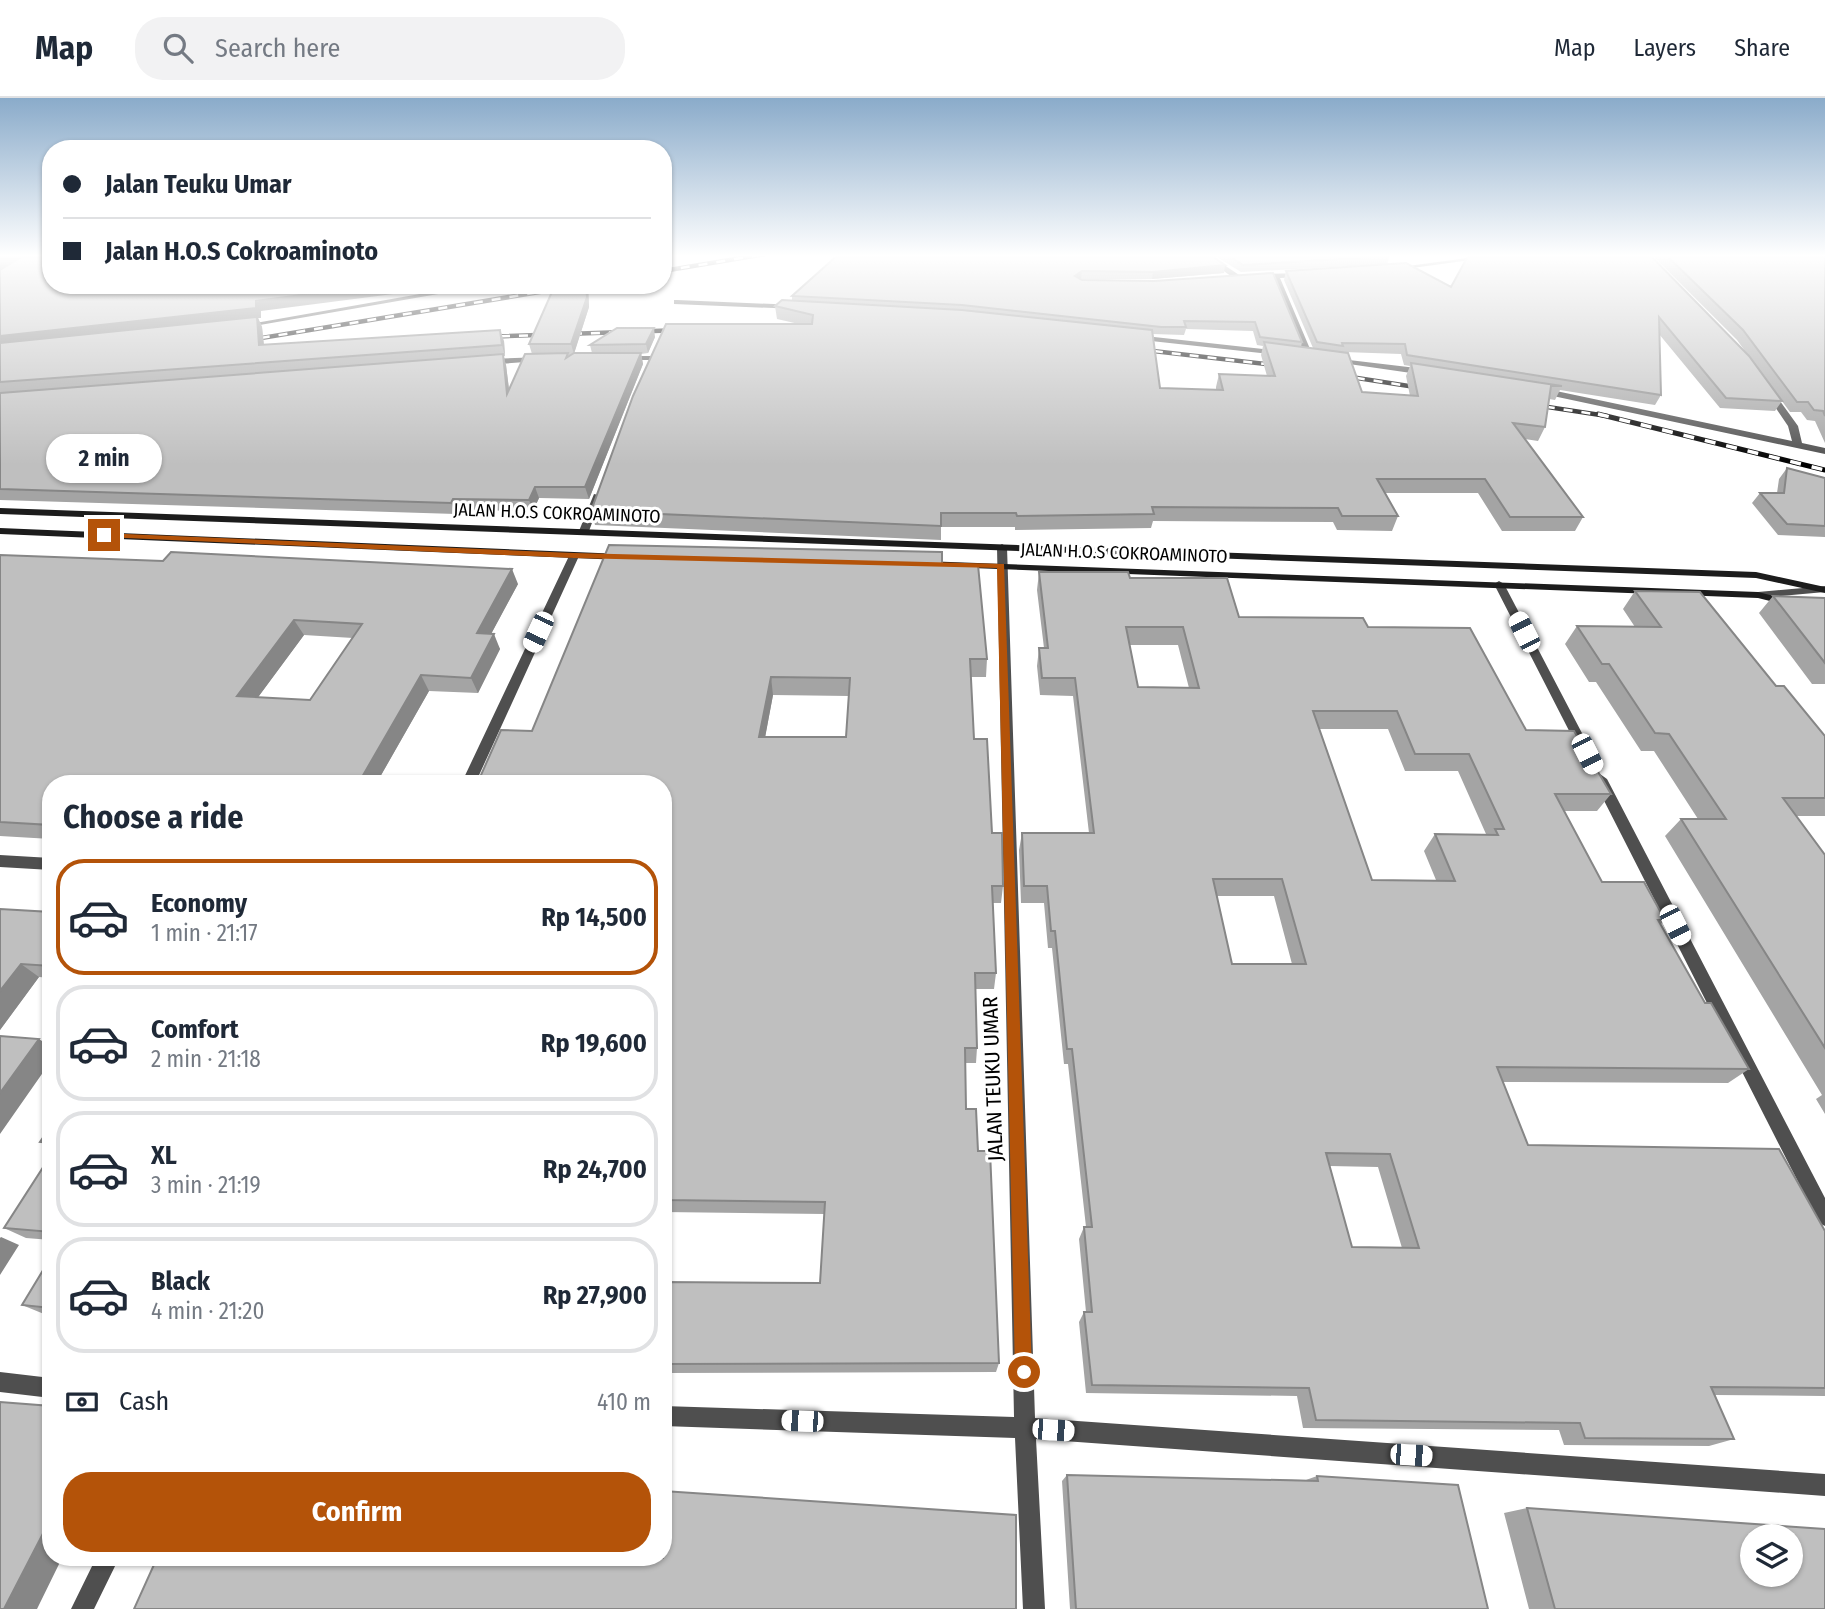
<!DOCTYPE html>
<html lang="en">
<head>
<meta charset="utf-8">
<style>
  :root { --surface:#fff; --page:#f2f2f3; --text:#1f2937; --muted:#747a83; --line:#e0e1e3; --accent:#b45309 }
  body { margin:0; font-family:"Fira Sans Condensed",sans-serif; background:var(--page); color:var(--text); height:100vh; display:flex; flex-direction:column; font-size:26px; white-space:nowrap }
  * { box-sizing:border-box; margin:0 }
  p { font-size:23px; color:var(--muted) }
  .icon { flex:none; width:38px; height:38px; fill:none; stroke:currentColor; stroke-width:2; stroke-linecap:round; stroke-linejoin:round }
  .map { position:relative; flex:1; overflow:hidden }
  .drawer { position:absolute; left:42px; top:677px; width:630px; height:791px; display:flex; flex-direction:column; background:var(--surface); border-radius:28px; box-shadow:0 2px 5px #0004 }
  .drawer>* { flex:none }
  .banner { position:absolute; left:42px; top:42px; width:630px; height:154px; border-radius:28px; box-shadow:0 2px 5px #0004; display:grid; align-content:center; height:154px; padding:0 21px; background:var(--surface) }
  .buttons { position:absolute; left:1740px; top:1426px; display:grid; gap:14px }
  .buttons a { display:grid; place-items:center; width:63px; height:63px; border-radius:50%; background:var(--surface); box-shadow:0 2px 5px #0004; font-size:35px }
  .end { position:absolute; width:32px; height:32px; margin:-16px; border:9px solid #b45309; background:#fff; box-shadow:0 0 0 4px #fff }
  .from { border-radius:50% }
  .bubble { position:absolute; height:49px; border-radius:24px; background:var(--surface); box-shadow:0 2px 5px #0004; font-size:23px; font-weight:700; line-height:49px; text-align:center }
  .car { position:absolute; width:21px; height:42px; margin:-21px -10px; border-radius:9px; box-shadow:0 0 5px 2px #0007; background:linear-gradient(#fff 24%,#345 0 40%,#fff 0 76%,#345 0 86%,#fff 0) }
  .banner b { display:flex; align-items:center; gap:24px; height:66px; font-size:26px }
  .banner b+b { border-top:2px solid var(--line) }
  .banner i { width:18px; height:18px; background:var(--text) }
  ul { padding:0; list-style:none }
  li { display:flex; align-items:center; gap:21px; height:116px; margin:0 14px 10px; padding:0 7px; border:4px solid var(--line); border-radius:28px }
  li div { flex:1 }
  li b { display:block; font-size:26px }
  li em { font-style:normal; font-weight:700 }
  li.selected { border-color:var(--accent) }
  li>.icon { width:63px; height:63px; stroke-width:1.5 }
  h2 { padding:0 21px; font-size:32px; line-height:84px }
  .pay { display:flex; align-items:center; gap:18px; height:77px; padding:0 21px; font-size:26px }
  .pay p { margin-inline-start:auto }
  .primary-button { display:flex; gap:14px; margin-top:auto; padding:14px 21px }
  .primary-button a { flex:1; height:80px; border-radius:28px; background:var(--accent); color:#fff; font-size:28px; font-weight:700; line-height:80px; text-align:center }
  header { display:flex; align-items:center; gap:42px; box-sizing:border-box; height:98px; padding:0 35px; background:var(--surface); border-bottom:2px solid var(--line) }
  header strong { font-size:33px }
  nav { display:flex; gap:38px; margin-inline-start:auto; font-size:24px }
  .search { width:490px; height:63px; background:var(--page); display:flex; align-items:center; gap:18px; box-sizing:border-box; padding:0 24px; border-radius:28px; color:var(--muted); font-size:26px }
  .map>svg:first-child { display:block }
  .lines { fill:none; stroke-linecap:round; stroke-linejoin:round }
  .street { fill:#4f4f4f; fill-rule:evenodd }
  .secondary { fill:#1c1c1c; fill-rule:evenodd }
  .rail-far1-casing { stroke:#000; stroke-width:4.5 }
  .rail-casing { stroke:#000; stroke-width:5 }
  .rail-far1 { stroke:#fff; stroke-width:2.5; stroke-dasharray:9; stroke-linecap:butt }
  .rail { stroke:#fff; stroke-width:3.5; stroke-dasharray:11; stroke-linecap:butt }
  .wall { fill:#a4a4a4; fill-rule:evenodd }
  .shaded-wall { fill:#868686 }
  .building { fill:#bfbfbf; stroke:#868686; stroke-width:2; fill-rule:evenodd }
  .route { fill:#b45309 }
  .labels { text-anchor:middle; stroke-width:6; stroke-linejoin:round; paint-order:stroke }
  .far-street-label { font-size:18px; fill:#000; stroke:#fff }
  .street-label { font-size:21px; fill:#000; stroke:#fff }
</style>
</head>
<body>
<header>
<strong>Map</strong>
<div class="search"><svg class="icon" aria-label="search" viewBox="0 0 24 24"><circle cx="10" cy="10" r="6"/><path d="M15 15l6 6"/></svg>Search here</div>
<nav><a>Map</a><a>Layers</a><a>Share</a></nav>
</header>
<div class="map">
<svg width="1825" height="1511" viewBox="0 0 1825 1511">
  <rect width="100%" height="100%" fill="#fff"/>
  <g class="lines">
    <path class="street" d="M1200,156H1208L1242,179L1235,181Z
      M1497,156H1515L1397,172L1393,170Z
      M1306,175L1307,177L1303,179L1280,180L1313,258L1309,260L1305,258L1273,180H1257L1253,178L1257,176Z
      M471,187H490L242,230L238,228Z
      M677,202L796,207L800,209L796,211L674,206V202Z
      M1136,237L1280,253L1284,255L1280,257L1133,241L1132,239Z
      M619,258H653L657,260L653,262H622L618,260Z
      M542,259V263H539L486,267L482,264L486,261Z
      M1332,260L1425,271L1429,274L1425,277L1335,264L1331,262Z
      M1542,290L1792,343L1788,328L1765,294L1769,291L1772,292L1798,328L1802,345L1825,350V356L1539,295V291Z
      M594,396L602,398L589,433L588,435H580L579,433Z
      M1002,446L1007,449L1035,1320L1825,1376V1398L1036,1341L1045,1511H1023L1015,1340L663,1328V1308L1014,1319L997,449Z
      M574,455L579,458L475,686H461L569,458Z
      M1499,483L1504,486L1595,660L1594,663L1589,665L1583,660L1494,486Z
      M1825,488V494L1758,500L1752,497L1758,494Z
      M1600,676L1607,681L1825,1100V1128L1819,1125L1593,681Z
      M0,757L51,760V772L0,769Z
      M0,1274L51,1280V1300L0,1294Z
      M96,1460H119L94,1511H71Z"/>
    <path class="secondary" d="M0,410L1756,474L1825,489V495L1756,480L0,416Z
      M0,430L622,456L627,459L622,462L0,436Z
      M923,463L1758,494L1825,511V517L1758,500L919,468L918,466Z"/>
    <g class="rail-far1-casing">
      <path id="rail-far1" d="M663,173L766,156
        M483,239L682,232
        M243,243L582,187
        M1136,251L1282,268
        M1338,277L1428,291
        M1528,306L1607,318"/>
    </g>
    <g class="rail-casing">
      <path id="rail" d="M1598,316L1825,372"/>
    </g>
    <use href="#rail-far1" class="rail-far1"/>
    <use href="#rail" class="rail"/>
  </g>
  <path class="wall" d="M0,156L261,213V220H258L262,229L264,247L504,243L505,258H503L506,267L509,292L532,256L529,246L555,187H588L589,209L574,255H592L590,247L655,239L648,255L641,256L643,266L589,401L539,400L533,413L458,412L456,416L0,402Z
    M839,156L1224,175L1152,181H1080L1154,183L1302,244L1301,249L1313,250L1284,182L1286,173L1451,189L1475,157L1464,158L1460,156H1649L1748,257L1737,242L1651,156H1825V345L1815,323L1807,322L1801,314H1790L1759,272L1782,303L1775,313L1720,310L1659,236L1661,297L1655,307L1560,292L1555,302L1549,301L1545,329L1538,343L1525,341L1583,419L1575,433H1502L1478,395H1385L1398,418L1392,433L1337,432L1333,424L1153,423L1151,430L1015,432V429H941V442L595,427L591,413L799,226L777,221L775,208L792,202V198ZM1186,231L1253,233L1257,247L1263,248L1261,257L1267,278L1219,276L1216,289V292L1160,290L1153,236L1184,237ZM1344,254L1401,256L1404,267L1410,268L1406,278L1410,298L1362,294Z
    M1212,156H1385L1390,158L1387,166L1241,174Z
    M1787,370L1825,380V439L1778,437L1752,405L1760,395H1777L1779,381Z
    M0,457L518,486L491,536L500,551L478,595L429,593L376,686H51V741L0,738ZM304,537L353,540L310,602L258,599Z
    M942,467L987,561L986,579H971L974,641L1003,788L1001,805H992L996,875L994,891H975L977,950L976,965H965L966,1011L978,1053L999,1265L996,1274L663,1275V1184L820,1185L825,1116L663,1114V686L532,633ZM773,597L849,598L846,639H765Z
    M1039,474L1130,480L1239,519L1368,529L1526,632L1611,696L1597,713H1564L1602,784L1665,822L1660,827L1705,905L1749,971L1728,985L1503,984L1528,1047L1825,1133V1298L1715,1297L1734,1341L1709,1348L1564,1347L1559,1332L1303,1330L1297,1298L1086,1295L1079,1224L1084,1214H1086L1079,1141L1084,1129H1086L1068,966H1064L1052,850H1048L1044,805H1021L1019,752L1022,735H1089L1073,598L1040,597L1037,568L1039,550H1044L1037,492ZM1130,547H1178L1189,590L1138,589ZM1319,631H1388L1405,673H1458L1486,736H1435L1424,753L1436,782H1372ZM1217,798H1274L1292,866H1232ZM1330,1068L1378,1069L1402,1150L1352,1149Z
    M1635,493L1776,588L1825,638V718H1796L1825,757V1016L1816,1001L1822,997L1665,738L1681,721H1698L1654,653H1641L1596,584H1589L1565,546L1577,528L1635,529L1623,511Z
    M1773,498L1825,500V586H1812L1759,515Z
    M0,811L51,814V880L39,879L0,932Z
    M51,1028V1050L40,1044Z
    M51,1057V1142L26,1140L4,1130Z
    M51,1159V1216H44L22,1207Z
    M1067,1377L1306,1382L1317,1378L1488,1511H1070L1062,1383Z
    M1527,1410L1825,1511H1529L1504,1415Z"/>
  <path class="shaded-wall" d="M9,156H31L0,176V161Z
    M1465,156H1491L1464,158Z
    M1225,167L1224,175L1152,181L1153,174Z
    M1082,173L1081,180L1075,186V178Z
    M379,187H463L261,213V220H258L262,229L265,258L0,250V238Z
    M586,187H588L589,209L574,256L571,246Z
    M654,230L655,239L648,255L646,246Z
    M500,232L504,243L505,258L502,247Z
    M641,255L643,266L589,401L585,389Z
    M503,256L506,267L511,307L507,296Z
    M535,389L539,400L533,413L529,402Z
    M453,401L458,412L456,416L451,405Z
    M512,471L518,486L483,551L477,535Z
    M294,522L304,537L248,613L237,598Z
    M494,536L500,551L478,595L471,580Z
    M421,577L429,593L376,686H358Z
    M771,579L773,597L762,656L759,639Z
    M21,866L39,879L0,932V893Z
    M39,941L51,949V963L0,1036V995Z
    M1,1139L19,1147L0,1177V1140Z
    M51,1420V1460H62L37,1511H4Z"/>
  <path class="building" d="M0,156H9L0,161Z
    M26,156H51V187H379L256,203V210L0,238V172Z
    M839,156H1209L1225,167L1153,174L1082,173L1075,178L1082,182L1154,183L1273,175L1302,244L1260,239L1255,224L1184,223L1186,229H1161L962,207L792,198Z
    M1226,156H1385L1390,158L1243,167Z
    M1486,156H1649L1749,258L1782,303L1726,300L1659,219L1661,297L1407,257L1405,246L1342,245L1343,248L1317,244L1286,173L1406,165L1451,189L1468,158Z
    M1665,156H1825V318L1823,313L1814,312L1808,304H1797L1743,232Z
    M555,187H586L587,199L571,246H529Z
    M782,202L962,212L1152,232L1160,290L1223,292L1219,276L1275,278L1264,244L1348,255L1362,294L1418,298L1411,265L1562,288H1551L1545,329L1513,325L1583,419H1510L1485,381H1377L1398,418H1342L1338,410L1152,409L1154,416L1017,418L1016,415H941V428L591,413L633,298L666,226H812L813,217L775,208Z
    M257,219L259,247L500,232L502,247L0,284V245Z
    M617,230H654L646,246L590,247Z
    M568,255L566,260L574,255H641L585,389H535L529,402L453,401L451,405L0,391V295L503,256L507,296L525,256Z
    M1787,370L1825,380V428L1787,426L1760,395H1784Z
    M609,447L942,454V467H978L987,561H970L974,641H987L992,735H1002L1003,788H992L996,875H975L977,950H965L966,1011H976L978,1053H990L999,1265L663,1266V1184L820,1185L825,1104L663,1102V686H477L501,632L532,633ZM771,579L850,580L846,639H759Z
    M171,454L512,471L477,535L494,536L471,580L421,577L358,686H154L134,685L133,686H51V731H47L50,727L0,724V457L163,463ZM294,522L362,526L310,602L237,598Z
    M1039,474H1128L1130,480H1227L1239,519L1363,520L1368,529L1470,530L1526,632L1574,633L1611,696H1555L1602,784H1644L1665,822H1658L1705,905H1711L1749,971L1497,969L1528,1047L1779,1051L1825,1133V1290L1711,1289L1734,1341L1585,1340L1580,1325L1316,1322L1309,1290L1092,1287L1084,1214H1092L1084,1129H1092L1072,951H1067L1055,833H1051L1047,788H1024L1022,735H1094L1075,580H1042L1039,550H1048ZM1126,529H1183L1199,590L1138,589ZM1313,613H1397L1415,656H1469L1504,731H1495L1498,737L1435,736L1455,783L1372,782ZM1213,781H1282L1306,866H1232ZM1326,1055L1390,1056L1419,1150L1352,1149Z
    M1635,493L1700,494L1776,588H1784L1825,638V700H1783L1825,757V950L1681,721H1726L1669,636L1655,635L1609,566H1602L1577,528L1661,529Z
    M1773,498L1825,500V565Z
    M0,811L51,814V868L21,866L0,893Z
    M0,938L39,941L0,995Z
    M51,1028V1045L40,1044Z
    M51,1057V1134L4,1130Z
    M51,1159V1210L22,1207Z
    M0,1304L51,1308V1420L4,1511H0Z
    M1067,1377L1318,1383L1317,1378L1458,1387L1488,1511H1076Z
    M663,1393L1016,1417V1511H134L157,1460H663Z
    M1527,1410L1825,1431V1511H1555ZM1752,1438H1790V1477H1752Z"/>
  <linearGradient id="sky" x2="0" y2="1"><stop stop-color="#8aabca"/><stop offset="0.43" stop-color="#fff"/><stop offset="1" stop-color="#fff" stop-opacity="0"/></linearGradient>
  <rect width="1825" height="367" fill="url(#sky)"/>
  <path class="route" d="M102,435L574,455L1004,466L1032,1274L1029,1280L1024,1282L1015,1274L997,470L574,460L104,439Z"/>
  <g class="labels">
    <g class="far-street-label">
      <text transform="translate(557 415) rotate(2)" y="6">JALAN H.O.S COKROAMINOTO</text>
      <text transform="translate(1124 455) rotate(2)" y="6">JALAN H.O.S COKROAMINOTO</text>
    </g>
    <g class="street-label">
      <text transform="translate(993 981) rotate(-92)" y="7">JALAN TEUKU UMAR</text>
    </g>
  </g>
</svg>
<div class="buttons">
<a><svg class="icon" aria-label="layers" viewBox="0 0 24 24"><path d="M12 4l9 5-9 5-9-5zM3 14l9 5 9-5"/></svg></a>
</div>
<i class="end from" style="left:1024px;top:1274px"></i>
<i class="end" style="left:104px;top:437px"></i>
<div class="bubble" style="left:46px;top:336px;width:116px">2 min</div>
<i class="car" style="left:538px;top:534px;rotate:205deg"></i>
<i class="car" style="left:1524px;top:534px;rotate:333deg"></i>
<i class="car" style="left:1587px;top:656px;rotate:153deg"></i>
<i class="car" style="left:1675px;top:827px;rotate:153deg"></i>
<i class="car" style="left:802px;top:1323px;rotate:272deg"></i>
<i class="car" style="left:1053px;top:1332px;rotate:94deg"></i>
<i class="car" style="left:1411px;top:1357px;rotate:94deg"></i>
<div class="banner">
<b><i class="from"></i>Jalan Teuku Umar</b>
<b><i></i>Jalan H.O.S Cokroaminoto</b>
</div>
<section class="drawer">
<h2>Choose a ride</h2>
<ul>
<li class="selected"><svg class="icon" aria-label="car" viewBox="0 0 24 24"><path d="M5 17H2v-5l4-1 3-4h7l3 4 3 1v5h-3M9 17h6M6 11h13"/><circle cx="7" cy="17" r="2"/><circle cx="17" cy="17" r="2"/></svg><div><b>Economy</b><p>1 min · 21:17</p></div><em>Rp 14,500</em></li>
<li><svg class="icon" aria-label="car" viewBox="0 0 24 24"><path d="M5 17H2v-5l4-1 3-4h7l3 4 3 1v5h-3M9 17h6M6 11h13"/><circle cx="7" cy="17" r="2"/><circle cx="17" cy="17" r="2"/></svg><div><b>Comfort</b><p>2 min · 21:18</p></div><em>Rp 19,600</em></li>
<li><svg class="icon" aria-label="car" viewBox="0 0 24 24"><path d="M5 17H2v-5l4-1 3-4h7l3 4 3 1v5h-3M9 17h6M6 11h13"/><circle cx="7" cy="17" r="2"/><circle cx="17" cy="17" r="2"/></svg><div><b>XL</b><p>3 min · 21:19</p></div><em>Rp 24,700</em></li>
<li><svg class="icon" aria-label="car" viewBox="0 0 24 24"><path d="M5 17H2v-5l4-1 3-4h7l3 4 3 1v5h-3M9 17h6M6 11h13"/><circle cx="7" cy="17" r="2"/><circle cx="17" cy="17" r="2"/></svg><div><b>Black</b><p>4 min · 21:20</p></div><em>Rp 27,900</em></li>
</ul>
<div class="pay"><svg class="icon" aria-label="cash" viewBox="0 0 24 24"><path d="M3 7h18v10H3z"/><circle cx="12" cy="12" r="2"/></svg>Cash<p>410 m</p></div>
<div class="primary-button"><a>Confirm</a></div>
</section>
</div>
</body>
</html>
